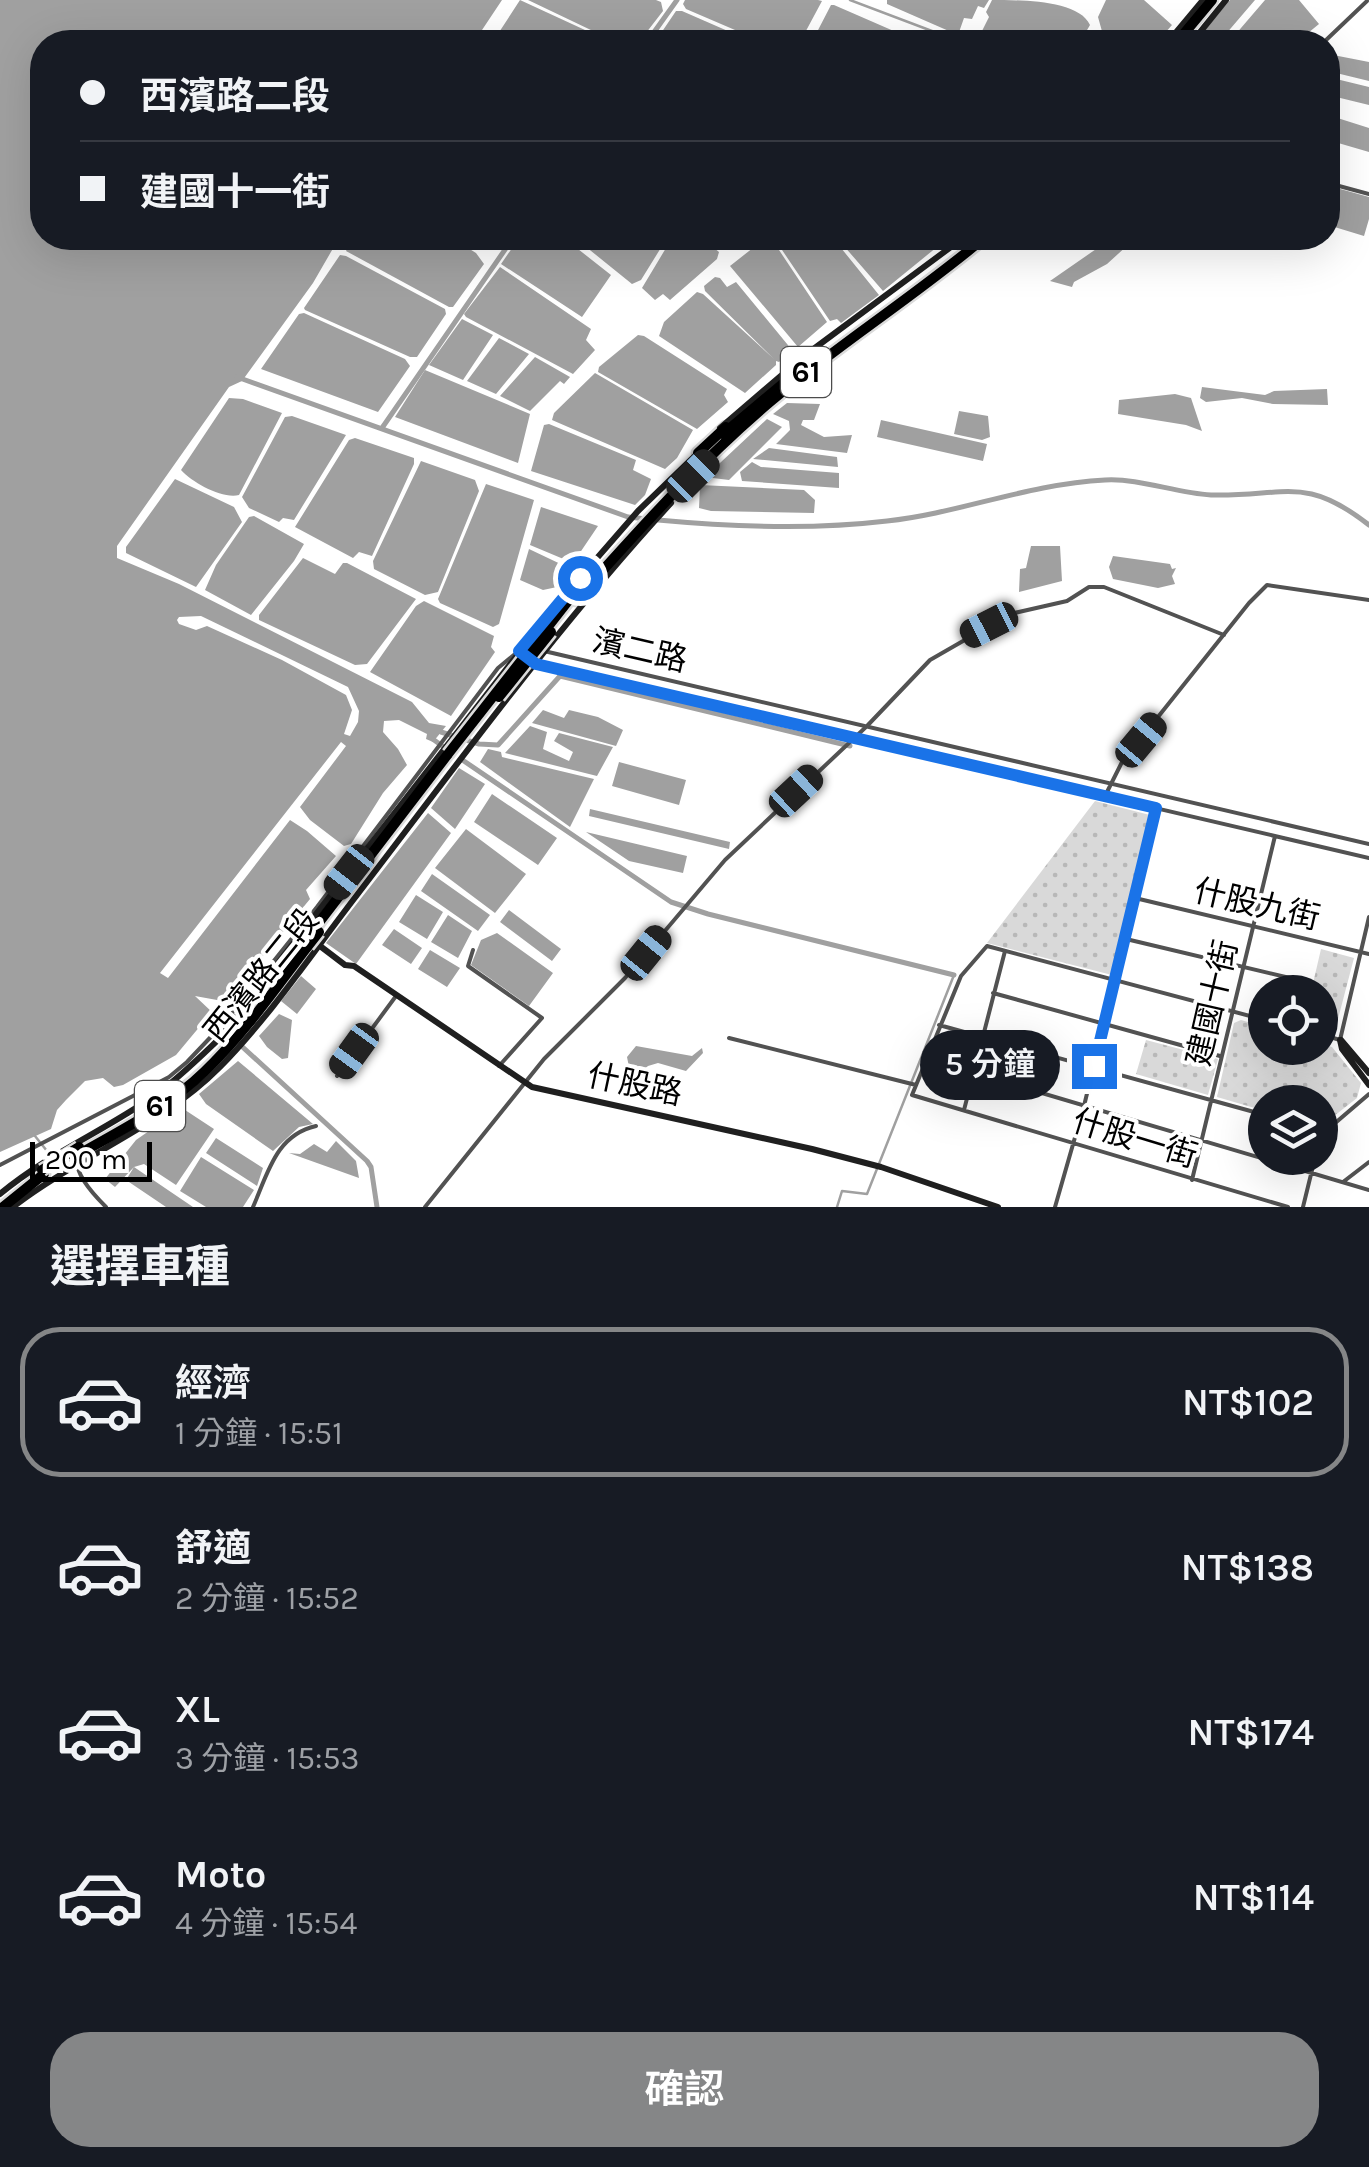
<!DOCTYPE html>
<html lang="zh-TW">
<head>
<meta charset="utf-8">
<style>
  :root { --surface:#171b24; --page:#242831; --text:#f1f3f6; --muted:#9ea1a6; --line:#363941; --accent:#858687 }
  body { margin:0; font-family:Karla,"Noto Sans TC",sans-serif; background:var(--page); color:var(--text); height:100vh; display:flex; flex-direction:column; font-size:38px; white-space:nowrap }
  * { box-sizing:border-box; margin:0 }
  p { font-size:32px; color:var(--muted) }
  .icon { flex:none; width:55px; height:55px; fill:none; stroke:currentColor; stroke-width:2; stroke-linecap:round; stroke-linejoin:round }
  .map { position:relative; height:1207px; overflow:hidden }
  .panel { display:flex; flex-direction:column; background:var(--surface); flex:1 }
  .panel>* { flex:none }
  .banner { position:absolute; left:30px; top:30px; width:1310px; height:220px; border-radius:40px; box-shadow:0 10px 40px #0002; display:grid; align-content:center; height:220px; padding:0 50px; background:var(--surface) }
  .buttons { position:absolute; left:1248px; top:975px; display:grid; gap:20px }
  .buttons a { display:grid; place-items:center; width:90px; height:90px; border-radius:50%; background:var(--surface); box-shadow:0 10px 40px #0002; font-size:50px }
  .scale { position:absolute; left:30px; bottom:25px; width:122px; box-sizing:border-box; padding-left:10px; border:5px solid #000; border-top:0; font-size:28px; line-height:35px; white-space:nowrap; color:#000; -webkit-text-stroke:8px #fff; paint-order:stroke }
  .end { position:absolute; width:45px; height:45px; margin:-22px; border:12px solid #1a73e8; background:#fff; box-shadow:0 0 0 5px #fff }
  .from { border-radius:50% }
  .bubble { position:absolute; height:70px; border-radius:35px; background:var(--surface); box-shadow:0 10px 40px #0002; font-size:32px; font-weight:600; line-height:70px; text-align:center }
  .car { position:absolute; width:30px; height:60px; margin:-30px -15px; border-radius:12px; box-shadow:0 0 8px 2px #0007; background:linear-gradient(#222 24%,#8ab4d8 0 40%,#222 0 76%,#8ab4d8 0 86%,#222 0) }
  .banner b { display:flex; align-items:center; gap:35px; height:95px; font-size:38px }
  .banner b+b { border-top:2px solid var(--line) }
  .banner i { width:25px; height:25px; background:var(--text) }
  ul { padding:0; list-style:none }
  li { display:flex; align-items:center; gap:30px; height:150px; margin:0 20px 15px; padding:0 30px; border:5px solid transparent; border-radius:40px }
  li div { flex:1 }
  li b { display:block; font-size:38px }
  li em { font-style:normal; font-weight:600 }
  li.active { border-color:var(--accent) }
  li>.icon { width:90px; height:90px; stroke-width:1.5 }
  h2 { padding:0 50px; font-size:45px; line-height:120px }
  .button { display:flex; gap:20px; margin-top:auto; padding:20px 50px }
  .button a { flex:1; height:115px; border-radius:40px; background:var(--accent); color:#fff; font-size:40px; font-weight:600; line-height:115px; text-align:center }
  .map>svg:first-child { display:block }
  .grass { fill:url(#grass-dots) }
  .water { fill:#a0a0a0 }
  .pier { fill:#fff }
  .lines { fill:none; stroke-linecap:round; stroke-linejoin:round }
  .stream { stroke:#a0a0a0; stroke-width:2.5 }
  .canal { stroke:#a0a0a0; stroke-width:5 }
  .highway-casing { stroke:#dbdbdb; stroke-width:15 }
  .street { stroke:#525252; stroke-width:4 }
  .secondary { stroke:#1f1f1f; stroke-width:6 }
  .highway { stroke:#000; stroke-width:10 }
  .highway-bridge-casing { stroke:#dbdbdb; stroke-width:15; stroke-linecap:butt }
  .highway-bridge { stroke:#000; stroke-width:10 }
  .route { stroke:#1a73e8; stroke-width:12 }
  .labels { text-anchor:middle; stroke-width:8; stroke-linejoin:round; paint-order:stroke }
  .shield { fill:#fff; stroke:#4c4c4c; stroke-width:2.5 }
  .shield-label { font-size:30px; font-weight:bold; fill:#000 }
  .street-label { font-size:32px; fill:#000; stroke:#fff }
</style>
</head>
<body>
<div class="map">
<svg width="1369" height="1207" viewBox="0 0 1369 1207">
  <defs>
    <pattern id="grass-dots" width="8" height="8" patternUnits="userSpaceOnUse" patternTransform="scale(2.5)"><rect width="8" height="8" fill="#d9d9d9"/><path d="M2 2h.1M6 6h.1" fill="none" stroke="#b8b8b8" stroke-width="1.8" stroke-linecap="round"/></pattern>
  </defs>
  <rect width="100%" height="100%" fill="#fff"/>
  <path class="grass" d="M1095,801L1150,815L1112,975L987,943Z
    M1321,949L1354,958L1338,1019L1328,1028L1320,1026V992H1311Z
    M1241,1020L1265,1027V1048H1320V1043L1332,1047L1361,1083L1357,1098L1320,1127V1102H1265V1111L1217,1097L1234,1023Z
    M1146,1040L1218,1059L1208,1095L1136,1074Z"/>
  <path class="water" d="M0,0H502L474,42H42V238H339L313,283L242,381L229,387L117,546V558L179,584L412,702L429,723L446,726L433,742L426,739L427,734L399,720L384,721L383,732L398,749L407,765L383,793L351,844L344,846L310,820L300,807L346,746L341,742L160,973L168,978L290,820L307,831L336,856L306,890L310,899L241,983L217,1000L195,996L213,1013V1018L201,1025L176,1055L123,1085L114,1087L103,1078L85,1081L66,1100L57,1110L51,1129L0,1152Z
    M520,0L611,42H499L494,40Z
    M528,0H656L661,2L663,11L639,42H616Z
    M685,0H818L822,1L800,42H763L686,9L683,4Z
    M887,0H989L984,8L978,6L972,19L964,18L958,35L887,4Z
    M992,0C1021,0 1079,0 1090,25L1080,42H982L979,37L989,17L986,12Z
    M1106,0H1144L1172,25L1157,42H1105L1098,17Z
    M1230,0H1255L1219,42H1194Z
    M1265,0H1299L1319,24L1297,42H1229Z
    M831,5H834L919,42H832L816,34Z
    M676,11H682L753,42H655Z
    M1328,54L1369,62V81L1328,71Z
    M1328,77L1369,87V105L1328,95Z
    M1328,115L1369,128V152L1328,140Z
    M1333,187L1369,197V219L1364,236L1328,225V200Z
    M352,238H452L476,253L484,264L453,307H449L346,251Z
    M519,238H564L611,275L582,317L501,264Z
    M575,238H667L641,280L632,284Z
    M672,238H702L719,252L717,259L670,300L663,294L655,300L642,288Z
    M780,238H833L879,295L841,323L837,319L830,321L778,244Z
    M837,238H948L883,291Z
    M1112,238L1129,244L1107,264L1074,282L1072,287L1050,281Z
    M763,240L775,244L827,322L798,347L730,266Z
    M340,255L346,256L445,309L446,314L417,357H410L305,310L304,308Z
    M500,267L591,329L586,340L595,350L573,374L466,317L464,314Z
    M715,277L720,278L727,287L736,282L792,350L779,362L776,361V365L745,393L659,336L664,322L697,292L703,294L774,359L705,291L704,286Z
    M304,313L405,359L410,366L378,412L261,369L299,314Z
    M462,319L493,335L463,380L429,365Z
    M638,335L644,336L727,389L724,395L728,402L697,429L598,372L599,367Z
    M499,338L529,354L496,394L467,381Z
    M535,357L570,377L564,384L560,381L530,411L500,396Z
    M425,370L530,414L518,463L395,417Z
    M595,373L693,430L677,458L665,469L552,420L554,413Z
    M1202,387L1265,395L1274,391L1327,389L1328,405L1273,404L1242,398L1206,402L1200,398Z
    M1175,394L1191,398L1202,431L1186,425L1118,414L1119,400Z
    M229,398L243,399L282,413L239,495C222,499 193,483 181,470Z
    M787,403L820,404L814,420H803L801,425L824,437L852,435L847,453L776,444L790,430L789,421L773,414Z
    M959,411L988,416L990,437L982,440L954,434Z
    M292,416L346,435L294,520L283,518L279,522L249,508L242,497L285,417Z
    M767,419L782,427L729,480L705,477Z
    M881,420L987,444L983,461L877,437Z
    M549,424L636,460L633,470L651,479L645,495L635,505L531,471L544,425Z
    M355,438L414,458V464L372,556L359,552L353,558L295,527L349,440Z
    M769,448L837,457L838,467L753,459Z
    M421,461L475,480L479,491L438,592L425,595L374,569L373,561Z
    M752,462L761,467L839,473V488L742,481L740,472Z
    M175,479L234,507L242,522L196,587L126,553V547Z
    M486,484L534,500L499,624L493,627L440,603L438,599Z
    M700,485L804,490L815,500L814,513L711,511L699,508Z
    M541,507L598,526L573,563L530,545Z
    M254,516L304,544L294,561L251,615L205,590L216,565L249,517Z
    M1031,546H1060L1062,581L1019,592L1020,569L1026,568Z
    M529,549L569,568L557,587L543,590L520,580Z
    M1113,556L1170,564L1172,569L1176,568L1172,576L1175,584L1158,588L1113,579L1109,567Z
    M303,558L335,574L343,563H347L416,599L367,664L355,665L259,620V615Z
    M424,601L494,636L491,647L495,652L451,716L370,672L416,606Z
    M543,710L564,718L569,710L598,717L623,730L616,746L532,723Z
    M530,726L547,732L543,749L569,761L573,752L554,741L559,733L613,747L597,776L505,753Z
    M488,749L501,752L502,757L594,779L570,827L480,762Z
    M619,762L686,780L679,805L612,786Z
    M459,768L485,784L455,829L431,808Z
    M492,794L557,838L538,865L474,822Z
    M590,809L730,842L729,849L589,816Z
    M428,813L451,833L356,964L326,943Z
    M466,829L526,874L495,913L435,868Z
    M586,832L687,856L683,873L629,861Z
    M432,874L490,915L478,931L421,891Z
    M416,895L443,912L427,939L399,922Z
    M509,910L561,949L552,961L500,922Z
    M448,915L472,931L458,958L431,942Z
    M394,929L422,948L411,964L382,945Z
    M497,933L553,973L529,1006L471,965L481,940Z
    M430,950L460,968L447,987L418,969Z
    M301,976L316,989L297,1014L281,1001Z
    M279,1014L292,1020L288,1058L282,1059L267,1047L259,1036Z
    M636,1046L692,1056L702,1048L703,1053L686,1071L658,1063L648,1066L637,1075L630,1072L627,1057Z
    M238,1061L313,1124L299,1127L273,1151L206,1104L199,1094Z
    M182,1108L214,1129L176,1185L144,1164L134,1167L193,1207H166L126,1180L134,1167L115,1187L105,1179L136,1140Z
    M216,1138L263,1168L257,1186L206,1153Z
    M336,1141L356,1161L359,1178L289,1153L300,1154L314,1144L327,1152Z
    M201,1157L254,1190L243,1207H206L180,1191Z"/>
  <path class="pier" d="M201,616L348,687L359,711L358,722L350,736L344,734L352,710L346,695L282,660L207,626L196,630L179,624L177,620L179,617Z"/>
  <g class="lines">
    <path class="stream" d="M850,0L961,42
      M35,1136L51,1156
      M837,1207L842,1191L867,1194L954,975"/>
    <path class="canal" d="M647,42L677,0
      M237,377L628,517L647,519
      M382,428L513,238
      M658,520C733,527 812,530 887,521C960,513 1028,484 1105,480C1140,478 1175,493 1211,495C1285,497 1304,474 1369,525
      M441,732L479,744L498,745L560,676L850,746
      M434,740L448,750
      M461,759L671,902L708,914L954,975
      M212,1019L367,1161L371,1167L377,1207"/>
    <g class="highway-casing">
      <path id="highway" d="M1177,42L1212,0
        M723,434L798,371
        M698,453L726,427
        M576,600C638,531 699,462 770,402C839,344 915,296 984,238
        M314,929L448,754
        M81,1153C123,1129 169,1106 204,1072C244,1034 275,989 308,946
        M3,1207L44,1174"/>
    </g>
    <path class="street" d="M1324,42L1367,1
      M1328,183L1369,194
      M544,651L1369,844
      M535,663L1369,858
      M1105,796L1122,762L1249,603L1267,585L1369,600
      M1135,898L1369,954
      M1126,939L1307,982
      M473,950L468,966L542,1018L499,1066
      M993,993L1220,1056
      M1265,1020L987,946L961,976L912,1095L1288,1207
      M939,1025L1265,1115
      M1320,1034L1340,1040L1369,917
      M729,1038L916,1085
      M974,1073L1369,1190
      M337,1076L396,996
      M964,1110L1005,951
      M1320,1136L1369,1094
      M74,1152C76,1175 90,1191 106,1207
      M0,1165L133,1096L169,1077L187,1062L225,1022L317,907L498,668L515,654
      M1192,1180L1275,836
      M1343,1182L1369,1162
      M253,1207C268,1173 276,1135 316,1126
      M425,1207L544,1059L625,978L725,860L867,726L930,660L1010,614L1067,601L1089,587H1104L1224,635
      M1055,1207L1084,1106L1156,808
      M1303,1207L1315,1158"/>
    <path class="secondary" d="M1168,42L1203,0
      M1192,42L1226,0
      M720,428L804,356L963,238
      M299,930L345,965L354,966L532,1087L812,1149L881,1167L998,1207
      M1340,1040L1342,1049L1369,1085
      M1341,1040L1369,1073
      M0,1194C48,1154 104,1131 154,1096C178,1079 198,1059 219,1039L557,604L638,511L699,452
      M13,1207C79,1156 161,1127 220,1067C271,1015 313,952 357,895C459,762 558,626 671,503"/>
    <use href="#highway" class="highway"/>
    <g class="highway-bridge-casing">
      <path id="highway-bridge" d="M499,697L551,632
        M448,754L572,596
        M308,946L319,932
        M42,1170L79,1147"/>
    </g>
    <use href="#highway-bridge" class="highway-bridge"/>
  </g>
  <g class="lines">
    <path class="route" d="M580,578L519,651L536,664L1156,808L1094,1066"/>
  </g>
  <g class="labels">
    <g class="shield">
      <rect x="781" y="347" width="50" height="50" rx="8"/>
      <rect x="135" y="1081" width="50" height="50" rx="8"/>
    </g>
    <g class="shield-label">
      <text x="806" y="382">61</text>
      <text x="160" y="1116">61</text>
    </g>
    <g class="street-label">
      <text transform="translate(640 650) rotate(13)" y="11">濱二路</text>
      <text transform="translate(1257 904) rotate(13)" y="11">什股九街</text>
      <text transform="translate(261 975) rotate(-51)" y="11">西濱路二段</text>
      <text transform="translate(1212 1003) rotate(-77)" y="11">建國十街</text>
      <text transform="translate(635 1084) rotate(12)" y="11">什股路</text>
      <text transform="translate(1135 1138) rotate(17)" y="11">什股一街</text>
    </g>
  </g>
</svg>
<div class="buttons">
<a><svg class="icon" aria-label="locate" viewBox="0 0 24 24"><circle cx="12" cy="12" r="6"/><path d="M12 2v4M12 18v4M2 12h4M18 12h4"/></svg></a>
<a><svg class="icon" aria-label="layers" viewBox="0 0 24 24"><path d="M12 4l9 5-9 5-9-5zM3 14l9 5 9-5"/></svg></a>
</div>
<div class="scale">200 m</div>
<i class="end from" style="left:580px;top:578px"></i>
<i class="end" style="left:1094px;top:1066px"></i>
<div class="bubble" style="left:920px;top:1030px;width:140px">5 分鐘</div>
<i class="car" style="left:693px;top:476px;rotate:45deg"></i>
<i class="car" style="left:989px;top:625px;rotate:243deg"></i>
<i class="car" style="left:1141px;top:740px;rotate:40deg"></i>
<i class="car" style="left:796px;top:791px;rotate:47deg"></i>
<i class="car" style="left:349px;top:872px;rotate:218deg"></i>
<i class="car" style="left:646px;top:953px;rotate:39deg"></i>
<i class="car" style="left:354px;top:1051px;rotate:216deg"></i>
<div class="banner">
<b><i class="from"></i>西濱路二段</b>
<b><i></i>建國十一街</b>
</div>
</div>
<section class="panel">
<h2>選擇車種</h2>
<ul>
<li class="active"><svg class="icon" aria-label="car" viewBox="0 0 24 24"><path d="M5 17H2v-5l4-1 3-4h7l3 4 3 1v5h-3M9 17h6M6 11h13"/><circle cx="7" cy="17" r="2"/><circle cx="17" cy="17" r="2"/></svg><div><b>經濟</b><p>1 分鐘 · 15:51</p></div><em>NT$102</em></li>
<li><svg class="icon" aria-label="car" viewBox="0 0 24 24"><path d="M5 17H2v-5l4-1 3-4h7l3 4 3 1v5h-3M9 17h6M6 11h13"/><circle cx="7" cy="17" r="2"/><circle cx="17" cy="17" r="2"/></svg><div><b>舒適</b><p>2 分鐘 · 15:52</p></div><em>NT$138</em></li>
<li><svg class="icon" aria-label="car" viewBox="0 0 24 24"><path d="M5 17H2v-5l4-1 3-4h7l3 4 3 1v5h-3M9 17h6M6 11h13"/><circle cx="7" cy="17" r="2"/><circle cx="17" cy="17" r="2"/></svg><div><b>XL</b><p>3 分鐘 · 15:53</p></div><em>NT$174</em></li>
<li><svg class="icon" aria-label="car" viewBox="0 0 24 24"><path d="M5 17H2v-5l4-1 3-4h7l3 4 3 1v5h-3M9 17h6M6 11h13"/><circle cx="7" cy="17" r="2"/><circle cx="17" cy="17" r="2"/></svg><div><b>Moto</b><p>4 分鐘 · 15:54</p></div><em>NT$114</em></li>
</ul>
<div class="button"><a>確認</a></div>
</section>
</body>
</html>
